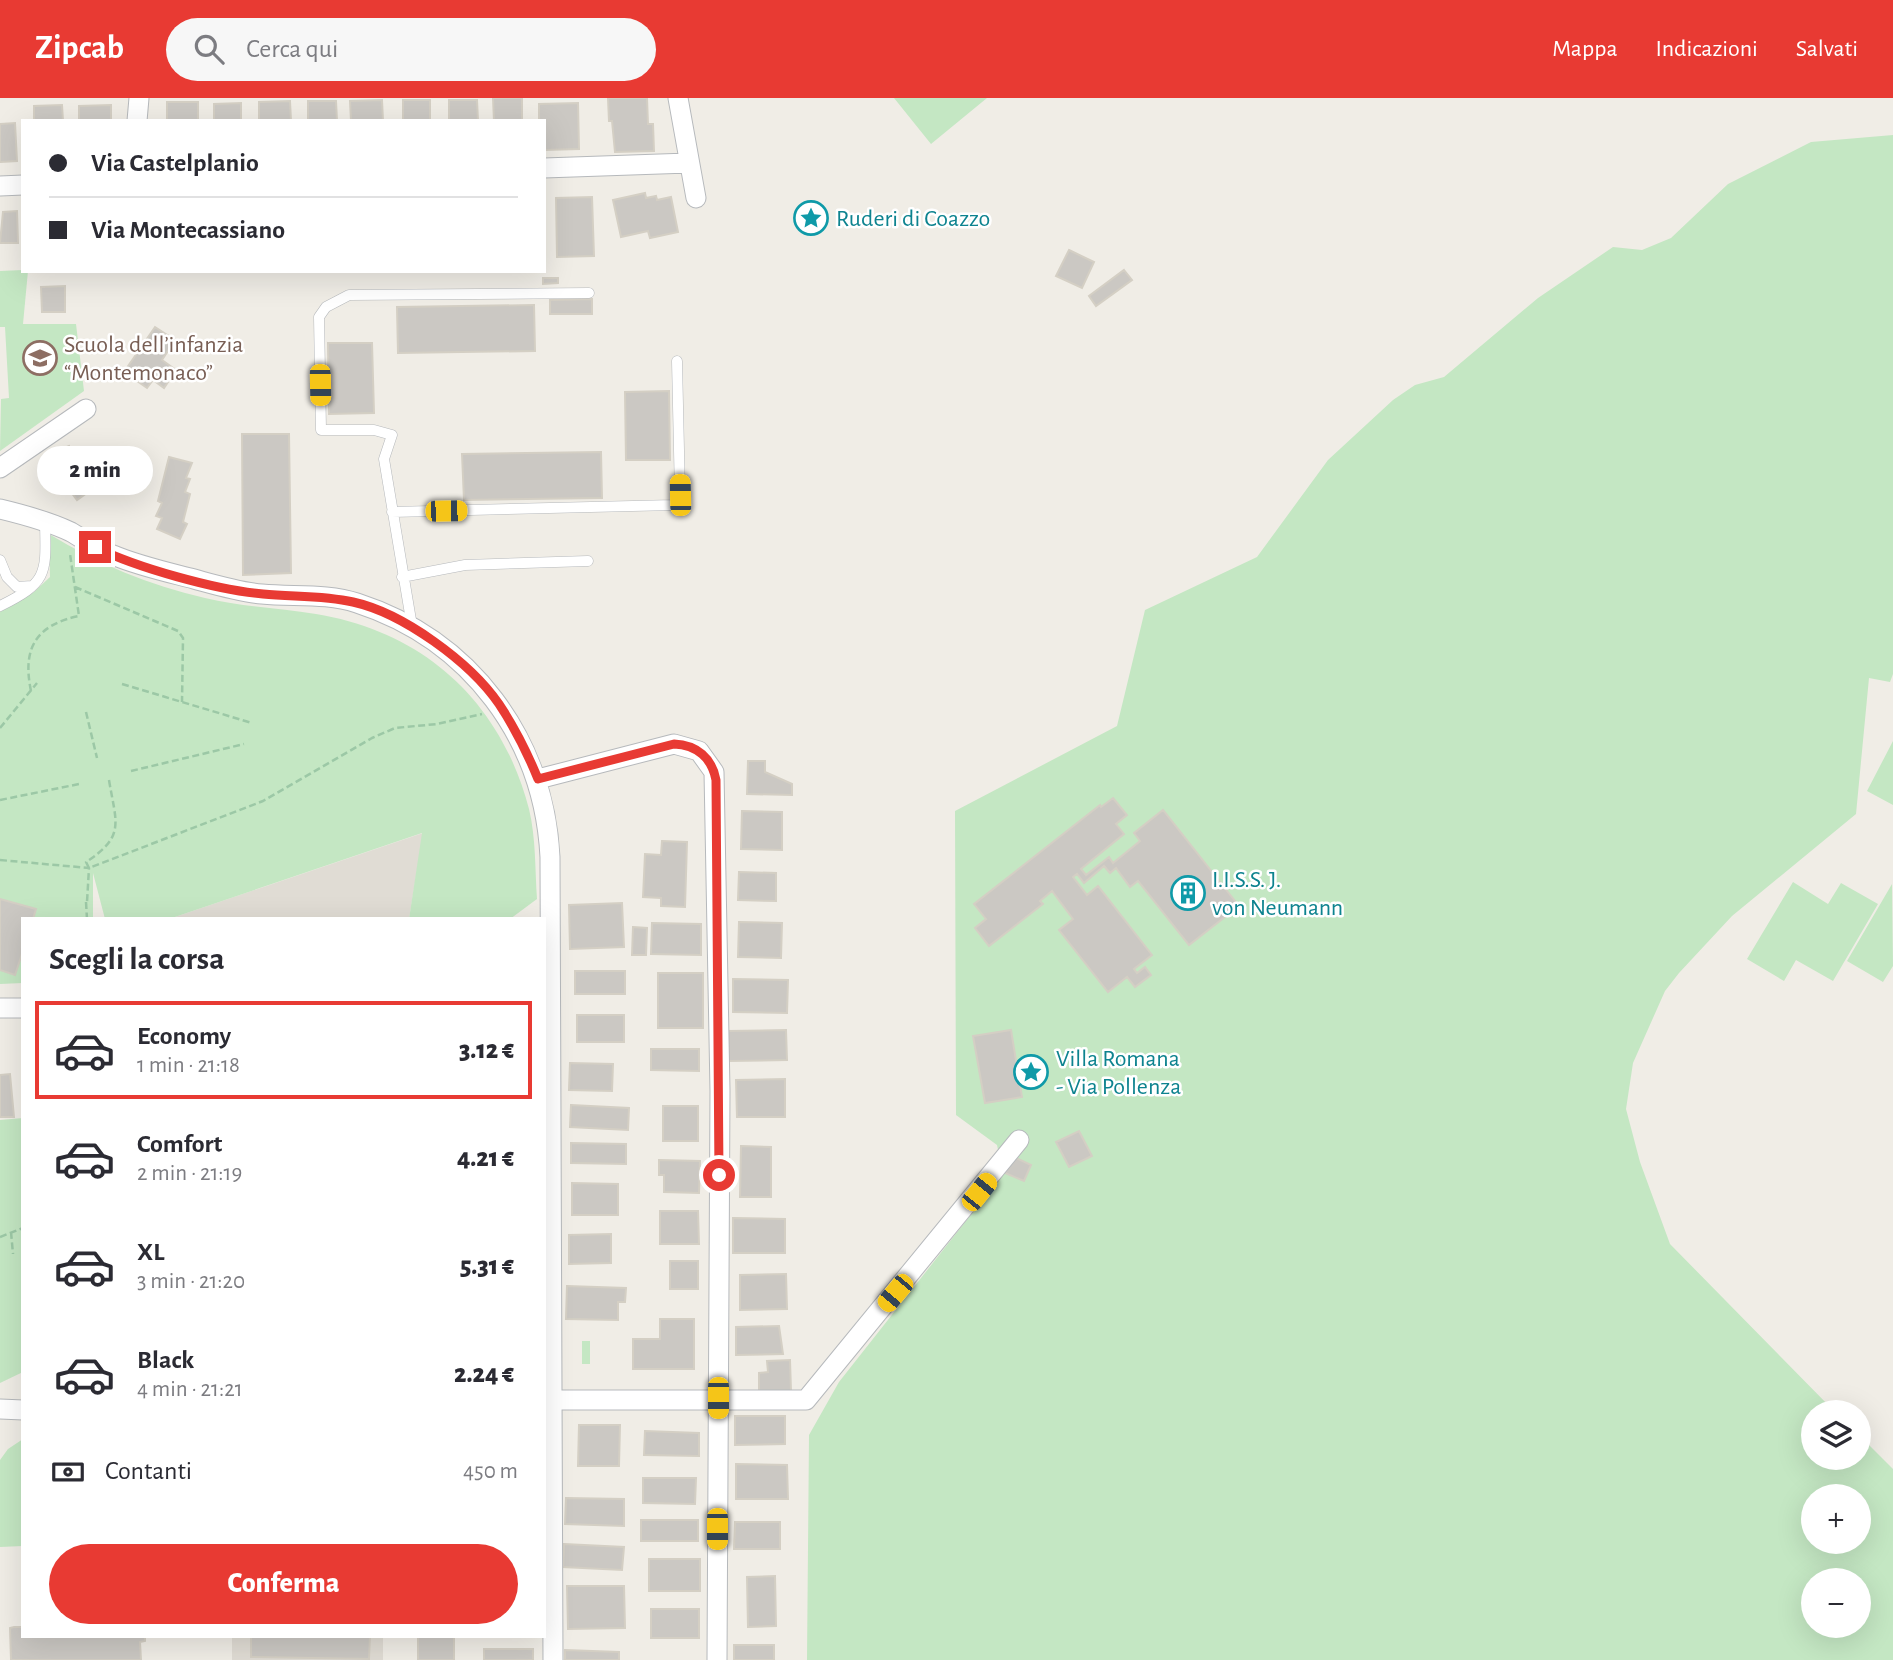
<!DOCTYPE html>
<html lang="it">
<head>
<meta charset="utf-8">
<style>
  :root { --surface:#fff; --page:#f7f7f7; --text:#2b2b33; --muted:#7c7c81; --line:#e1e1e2; --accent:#e83a33 }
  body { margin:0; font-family:"Alegreya Sans",sans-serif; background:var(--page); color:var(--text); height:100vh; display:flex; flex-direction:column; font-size:26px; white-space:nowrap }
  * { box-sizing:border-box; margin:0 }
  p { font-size:23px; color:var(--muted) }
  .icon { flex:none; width:38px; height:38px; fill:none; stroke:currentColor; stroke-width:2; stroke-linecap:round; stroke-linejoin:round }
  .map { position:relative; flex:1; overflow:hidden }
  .side { position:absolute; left:21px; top:819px; width:525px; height:721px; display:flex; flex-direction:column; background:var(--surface); border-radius:0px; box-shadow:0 7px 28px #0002 }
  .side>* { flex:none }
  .banner { position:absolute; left:21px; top:21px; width:525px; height:154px; border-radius:0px; box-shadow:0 7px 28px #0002; display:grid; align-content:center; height:154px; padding:0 28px; background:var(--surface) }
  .fabs { position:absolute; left:1801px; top:1302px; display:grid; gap:14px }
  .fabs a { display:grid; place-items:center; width:70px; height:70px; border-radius:50%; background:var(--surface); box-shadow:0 7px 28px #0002; font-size:35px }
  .end { position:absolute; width:32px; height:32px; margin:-16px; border:9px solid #e83a33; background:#fff; box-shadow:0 0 0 4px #fff }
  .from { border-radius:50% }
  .bubble { position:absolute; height:49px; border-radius:24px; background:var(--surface); box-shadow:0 7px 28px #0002; font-size:23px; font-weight:800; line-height:49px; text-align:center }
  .car { position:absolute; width:21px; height:42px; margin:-21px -10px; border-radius:9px; box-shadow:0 0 5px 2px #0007; background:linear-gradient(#f5c518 24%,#345 0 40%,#f5c518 0 76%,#345 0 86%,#f5c518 0) }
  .banner b { display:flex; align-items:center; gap:24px; height:66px; font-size:26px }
  .banner b+b { border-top:2px solid var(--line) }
  .banner i { width:18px; height:18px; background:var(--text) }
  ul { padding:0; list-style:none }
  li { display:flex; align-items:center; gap:21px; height:98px; margin:0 14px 10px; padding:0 14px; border:4px solid transparent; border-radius:0px }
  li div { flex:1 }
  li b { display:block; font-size:26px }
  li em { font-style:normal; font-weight:800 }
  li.selected { border-color:var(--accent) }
  li>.icon { width:63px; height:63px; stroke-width:1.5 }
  h2 { padding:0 28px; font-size:32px; line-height:84px }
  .pay { display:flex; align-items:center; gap:18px; height:77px; padding:0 28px; font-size:26px }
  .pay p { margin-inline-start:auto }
  .cta { display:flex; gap:14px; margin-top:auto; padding:14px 28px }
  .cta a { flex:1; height:80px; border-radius:42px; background:var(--accent); color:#fff; font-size:28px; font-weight:800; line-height:80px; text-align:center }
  header { display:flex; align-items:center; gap:42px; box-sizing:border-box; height:98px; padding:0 35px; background:var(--accent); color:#fff }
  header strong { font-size:33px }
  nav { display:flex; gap:38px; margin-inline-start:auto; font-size:24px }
  .search { width:490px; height:63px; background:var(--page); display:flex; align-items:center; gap:18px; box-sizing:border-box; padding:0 24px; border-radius:38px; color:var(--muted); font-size:26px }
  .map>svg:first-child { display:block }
  .education { fill:#e0dcd4 }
  .green { fill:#c4e7c3; fill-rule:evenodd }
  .building { fill:#cbc8c3; stroke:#d4cfc4; stroke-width:2 }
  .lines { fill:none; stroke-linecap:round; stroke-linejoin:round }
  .lane-casing { stroke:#b6b9bc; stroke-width:11 }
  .street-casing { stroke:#b6b9bc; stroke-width:21 }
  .path { stroke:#9cc8a6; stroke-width:2.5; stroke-dasharray:7 3.5; stroke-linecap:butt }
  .lane { stroke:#fff; stroke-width:10 }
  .street { stroke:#fff; stroke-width:19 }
  .route { stroke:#e83a33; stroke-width:9 }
  .labels { text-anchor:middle; stroke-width:5; stroke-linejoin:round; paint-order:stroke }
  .culture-label { font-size:24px; fill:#0d838f; stroke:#fff; text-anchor:start }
  .education-label { font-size:24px; fill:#785e54; stroke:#fff; text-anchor:start }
</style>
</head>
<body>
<header>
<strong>Zipcab</strong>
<div class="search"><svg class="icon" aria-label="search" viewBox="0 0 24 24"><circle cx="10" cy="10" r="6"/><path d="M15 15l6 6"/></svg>Cerca qui</div>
<nav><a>Mappa</a><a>Indicazioni</a><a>Salvati</a></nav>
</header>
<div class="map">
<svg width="1893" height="1562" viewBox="0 0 1893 1562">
  <rect width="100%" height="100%" fill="#f0ede6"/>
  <path class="education" d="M423,735L409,821H169Z
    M232,1538H383V1562H232Z"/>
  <path class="green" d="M894,0H987L931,46Z
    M1893,37V576L1890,584L1869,580L1856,716L1732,818L1679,875L1665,893L1633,965L1626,1011L1640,1064L1670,1146L1835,1314H1813V1360H1858L1859,1337L1893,1371V1562H807L809,1337L839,1284L1003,1076L997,1047L956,1017L955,713L1117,628L1145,512L1257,459L1328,362L1393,302L1415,287L1444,279L1538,200L1613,149L1642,152L1671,140L1728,86L1811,44ZM1813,1398H1858V1444H1813ZM1813,1482H1858V1528H1813Z
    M23,172L28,173L23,226H76L84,293L0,353L1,301L9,300L5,229H0V173Z
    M49,436C98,466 149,487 205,500C242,509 279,510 316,516C425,534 501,604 529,711C536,740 535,772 537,801L510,821H409L422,735L169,821H105L93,775V821H23V885L0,886V514L34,494L50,479Z
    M1893,643V707L1867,693Z
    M1793,784L1828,806L1841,785L1878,806L1833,883L1796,862L1784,883L1747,861Z
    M1892,786L1893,868L1883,884L1847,863Z
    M23,1020V1274L0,1285V1022Z
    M582,1243H590V1266H582Z
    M23,1341V1448L0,1449V1362L8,1351Z"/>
  <path class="building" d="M493,0H522V23H494Z
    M608,0H647L648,26H653L654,53L615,54L612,23H609Z
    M382,2L383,23H351L350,3Z
    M403,2H430V23H403Z
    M449,2H477L478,23H449Z
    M290,3L291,23H259V4Z
    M308,3H336L337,23H308Z
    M167,4H198V23H167Z
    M241,5V23H214V6Z
    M578,5L579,51L544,52V23H539V6Z
    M62,7L63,23H34V8Z
    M111,7V23H79V8Z
    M15,25L17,63L0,64V26Z
    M645,95L646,100L656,98L657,102L671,99L678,134L650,140L648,133L621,139L613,102Z
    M592,99L594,158L557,159L556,100Z
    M17,113L18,145H0L3,114Z
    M1069,152L1094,164L1082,190L1056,178Z
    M1124,172L1132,182L1096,208L1089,198Z
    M543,180H558V185L543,186Z
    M65,188V214H42L41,189Z
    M592,201V216H550V202Z
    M534,207L535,253L398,255L397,209Z
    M155,229L175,242L162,262L176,272L164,290L153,282L147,290L124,274Z
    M328,245H372L374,315L329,316Z
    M669,293L670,362H626L625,294Z
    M242,336H289L291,475L243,477Z
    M69,348L74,360L79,358L95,380L87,386L91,392L77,402L60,379L53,382L44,358Z
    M601,354L602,400L464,402L462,356Z
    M169,359L192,365L186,380L190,381L185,394L190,396L183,424L187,426L180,441L157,431L162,420L156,418L162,405L158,403Z
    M748,663H765V674L792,686V697L747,696Z
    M1113,700L1127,717L1116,726L1124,736L1081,771L1086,777L1109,759L1113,765L1140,743L1134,735L1163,712L1239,808L1189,847L1138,783L1130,789L1116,770L1110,775L1104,768L1084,785L1077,776L1073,779L1087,797L1098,788L1152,857L1134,871L1137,875L1145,869L1151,877L1135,889L1127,879L1108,894L1059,832L1073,821L1052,793L1040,803L1043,806L989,848L975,830L986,821L974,806L1100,707L1101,709Z
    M742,713L782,714V752L741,751Z
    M662,743L687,744L685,809L661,808V800L643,799L645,756L661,757Z
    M739,774L776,775V803L738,802Z
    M0,801L36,811L33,821H23V853L15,877L0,872Z
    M622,805L624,849L570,851L569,807Z
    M739,824L782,825L781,860L738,859Z
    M652,825L701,826V857L651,856Z
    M633,829L647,830L646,857H632Z
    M575,873H625V896H575Z
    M658,875H703V930H658Z
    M733,881L788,882L787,915L733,914Z
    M577,917H624V944H577Z
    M786,932L787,962L728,963V933Z
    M1011,932L1022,999L985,1005L973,938Z
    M651,951H699V973L651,972Z
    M570,965L613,966L612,993L569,992Z
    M10,976L14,1019H0V977Z
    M785,981V1019H737L736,982Z
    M571,1007L629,1010L628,1032L570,1029Z
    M663,1008H698V1043H663Z
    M1079,1033L1092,1058L1069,1069L1056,1044Z
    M571,1045L626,1046V1066L571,1065Z
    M741,1048L771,1049V1099H740Z
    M1012,1058L1031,1067L1024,1083L1005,1075Z
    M659,1062L700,1063L699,1095L664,1094V1077H659Z
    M572,1085L618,1086V1117H572Z
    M660,1113H698L699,1146H660Z
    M733,1120L785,1121V1155H733Z
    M611,1136V1165L569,1166V1137Z
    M670,1163H698V1191H670Z
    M786,1176L787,1211L740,1212V1177Z
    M567,1188L626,1190L625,1204H618V1222L566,1221Z
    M660,1221H694V1271H633V1241H660Z
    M779,1228L783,1256L736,1257V1229Z
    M790,1262L791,1293L759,1294V1275L768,1274L767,1263Z
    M735,1318H785V1346L735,1347Z
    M579,1327H620L619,1368H578Z
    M645,1333L699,1335V1358L644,1357Z
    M736,1366L787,1367L788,1401H736Z
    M643,1380H696L695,1406L643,1405Z
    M566,1400L624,1401V1428L565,1426Z
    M641,1422H698V1443H641Z
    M735,1424H780V1451H734Z
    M564,1446L624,1449L622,1472L563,1469Z
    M649,1461H700V1493H649Z
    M775,1478L776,1528L748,1529L747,1479Z
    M567,1488H624L625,1530L568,1531Z
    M651,1511H699V1540H651Z
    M14,1529H23V1538H145V1543L140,1544L141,1562H11L10,1530Z
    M251,1538H370L369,1561L251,1559Z
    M418,1538H454V1562H418Z
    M734,1547H774V1562H734Z
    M484,1551H533V1562H484Z
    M565,1552L619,1554V1562H565Z"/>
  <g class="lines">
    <g class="lane-casing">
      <path id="lane" d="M392,414L674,407L680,397L677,263
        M0,462L7,479L17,489L32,488
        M402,479L465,467L588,463
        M0,508C49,484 46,475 45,424
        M412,528L384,361L392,337L374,332H321L319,219L326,209L349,197L589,195"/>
    </g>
    <g class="street-casing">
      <path id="street" d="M678,0L696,100
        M137,23L139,0
        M544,70L689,65
        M0,88L23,87
        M0,370L86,311
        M0,411C25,417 48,423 71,434C85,442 98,452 113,457C139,468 167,474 194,481C216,487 239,494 262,496C293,499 327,495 357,505C471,542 544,641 550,759L553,1562
        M538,681L674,646L699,653L714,674L720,993L717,1562
        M0,910H23
        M544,1302H806L1019,1042
        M0,1311L23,1312"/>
    </g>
    <path class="path" d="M75,489L178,533L183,540L182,604
      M122,586L252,625
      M31,593C22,550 36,527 79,518L70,456
      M86,614L97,660
      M0,630L37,585
      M131,673L244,646
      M109,682C116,725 126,738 86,764L89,770L263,703L372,640L395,630L437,626L482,616
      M0,702L79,686
      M0,762L89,770L87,804
      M86,804L87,821
      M11,1134L13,1156
      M0,1139L23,1130"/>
    <use href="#lane" class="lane"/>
    <use href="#street" class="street"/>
  </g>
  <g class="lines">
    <path class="route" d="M95,449C137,470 217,492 263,496C293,499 323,497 353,504C403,515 470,564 499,606C515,630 527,654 538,681L674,646C697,647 712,660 716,682L719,1077"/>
  </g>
  <defs>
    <g id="sight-ring" transform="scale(1.75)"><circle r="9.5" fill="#fff" stroke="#0f9aa8" stroke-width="1.5"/><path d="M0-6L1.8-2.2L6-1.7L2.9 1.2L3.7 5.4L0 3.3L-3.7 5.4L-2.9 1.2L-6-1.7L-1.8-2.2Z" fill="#0f9aa8"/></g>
    <g id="school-ring" transform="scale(1.75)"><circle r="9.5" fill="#fff" stroke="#8d6e63" stroke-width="1.5"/><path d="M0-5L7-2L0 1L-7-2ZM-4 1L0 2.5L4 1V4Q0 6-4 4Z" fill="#8d6e63"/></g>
    <g id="building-ring" transform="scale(1.75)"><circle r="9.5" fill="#fff" stroke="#0f9aa8" stroke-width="1.5"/><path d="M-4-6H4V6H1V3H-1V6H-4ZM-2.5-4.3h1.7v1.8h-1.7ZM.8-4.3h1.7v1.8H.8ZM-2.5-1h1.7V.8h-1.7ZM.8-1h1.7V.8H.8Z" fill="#0f9aa8"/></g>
  </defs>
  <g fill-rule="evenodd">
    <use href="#sight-ring" x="811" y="120"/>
    <use href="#school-ring" x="40" y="260"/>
    <use href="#building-ring" x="1188" y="795"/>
    <use href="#sight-ring" x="1031" y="974"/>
  </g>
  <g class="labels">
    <g class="culture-label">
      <text x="836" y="128">Ruderi di Coazzo</text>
      <text x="1212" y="789">I.I.S.S. J.<tspan x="1212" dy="28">von Neumann</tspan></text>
      <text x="1056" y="968">Villa Romana<tspan x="1056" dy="28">- Via Pollenza</tspan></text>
    </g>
    <g class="education-label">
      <text x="64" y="254">Scuola dell’infanzia<tspan x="64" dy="28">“Montemonaco”</tspan></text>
    </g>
  </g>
</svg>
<div class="fabs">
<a><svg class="icon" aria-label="layers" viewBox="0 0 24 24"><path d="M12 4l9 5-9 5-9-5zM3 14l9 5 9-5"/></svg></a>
<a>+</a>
<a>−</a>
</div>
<i class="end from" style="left:719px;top:1077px"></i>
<i class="end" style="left:95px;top:449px"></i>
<div class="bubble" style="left:37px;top:348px;width:116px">2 min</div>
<i class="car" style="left:320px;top:287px;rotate:179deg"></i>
<i class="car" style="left:680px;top:397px;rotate:359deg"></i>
<i class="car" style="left:446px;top:413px;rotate:89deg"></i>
<i class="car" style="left:979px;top:1094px;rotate:39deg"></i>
<i class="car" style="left:895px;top:1195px;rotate:220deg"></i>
<i class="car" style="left:718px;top:1300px;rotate:180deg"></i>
<i class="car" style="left:717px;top:1431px;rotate:180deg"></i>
<div class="banner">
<b><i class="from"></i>Via Castelplanio</b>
<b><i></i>Via Montecassiano</b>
</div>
<section class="side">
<h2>Scegli la corsa</h2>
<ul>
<li class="selected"><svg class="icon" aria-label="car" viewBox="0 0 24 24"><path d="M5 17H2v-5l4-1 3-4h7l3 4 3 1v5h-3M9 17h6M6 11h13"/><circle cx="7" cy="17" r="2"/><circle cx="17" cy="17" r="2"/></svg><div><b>Economy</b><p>1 min · 21:18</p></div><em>3.12 €</em></li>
<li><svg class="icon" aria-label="car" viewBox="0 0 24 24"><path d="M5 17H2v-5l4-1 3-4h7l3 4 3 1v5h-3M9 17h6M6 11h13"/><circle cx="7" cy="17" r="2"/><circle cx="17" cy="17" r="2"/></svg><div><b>Comfort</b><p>2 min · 21:19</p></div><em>4.21 €</em></li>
<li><svg class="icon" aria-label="car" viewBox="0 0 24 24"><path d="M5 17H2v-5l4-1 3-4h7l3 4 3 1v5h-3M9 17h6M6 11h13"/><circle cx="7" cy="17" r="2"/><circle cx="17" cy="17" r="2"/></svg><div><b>XL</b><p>3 min · 21:20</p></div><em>5.31 €</em></li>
<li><svg class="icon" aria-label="car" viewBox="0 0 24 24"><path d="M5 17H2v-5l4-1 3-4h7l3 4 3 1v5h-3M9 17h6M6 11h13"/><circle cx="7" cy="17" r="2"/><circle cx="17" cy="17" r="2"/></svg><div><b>Black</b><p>4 min · 21:21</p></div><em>2.24 €</em></li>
</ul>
<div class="pay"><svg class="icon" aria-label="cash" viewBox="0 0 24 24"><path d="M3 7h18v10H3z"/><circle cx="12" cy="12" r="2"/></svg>Contanti<p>450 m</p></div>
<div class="cta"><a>Conferma</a></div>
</section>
</div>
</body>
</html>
